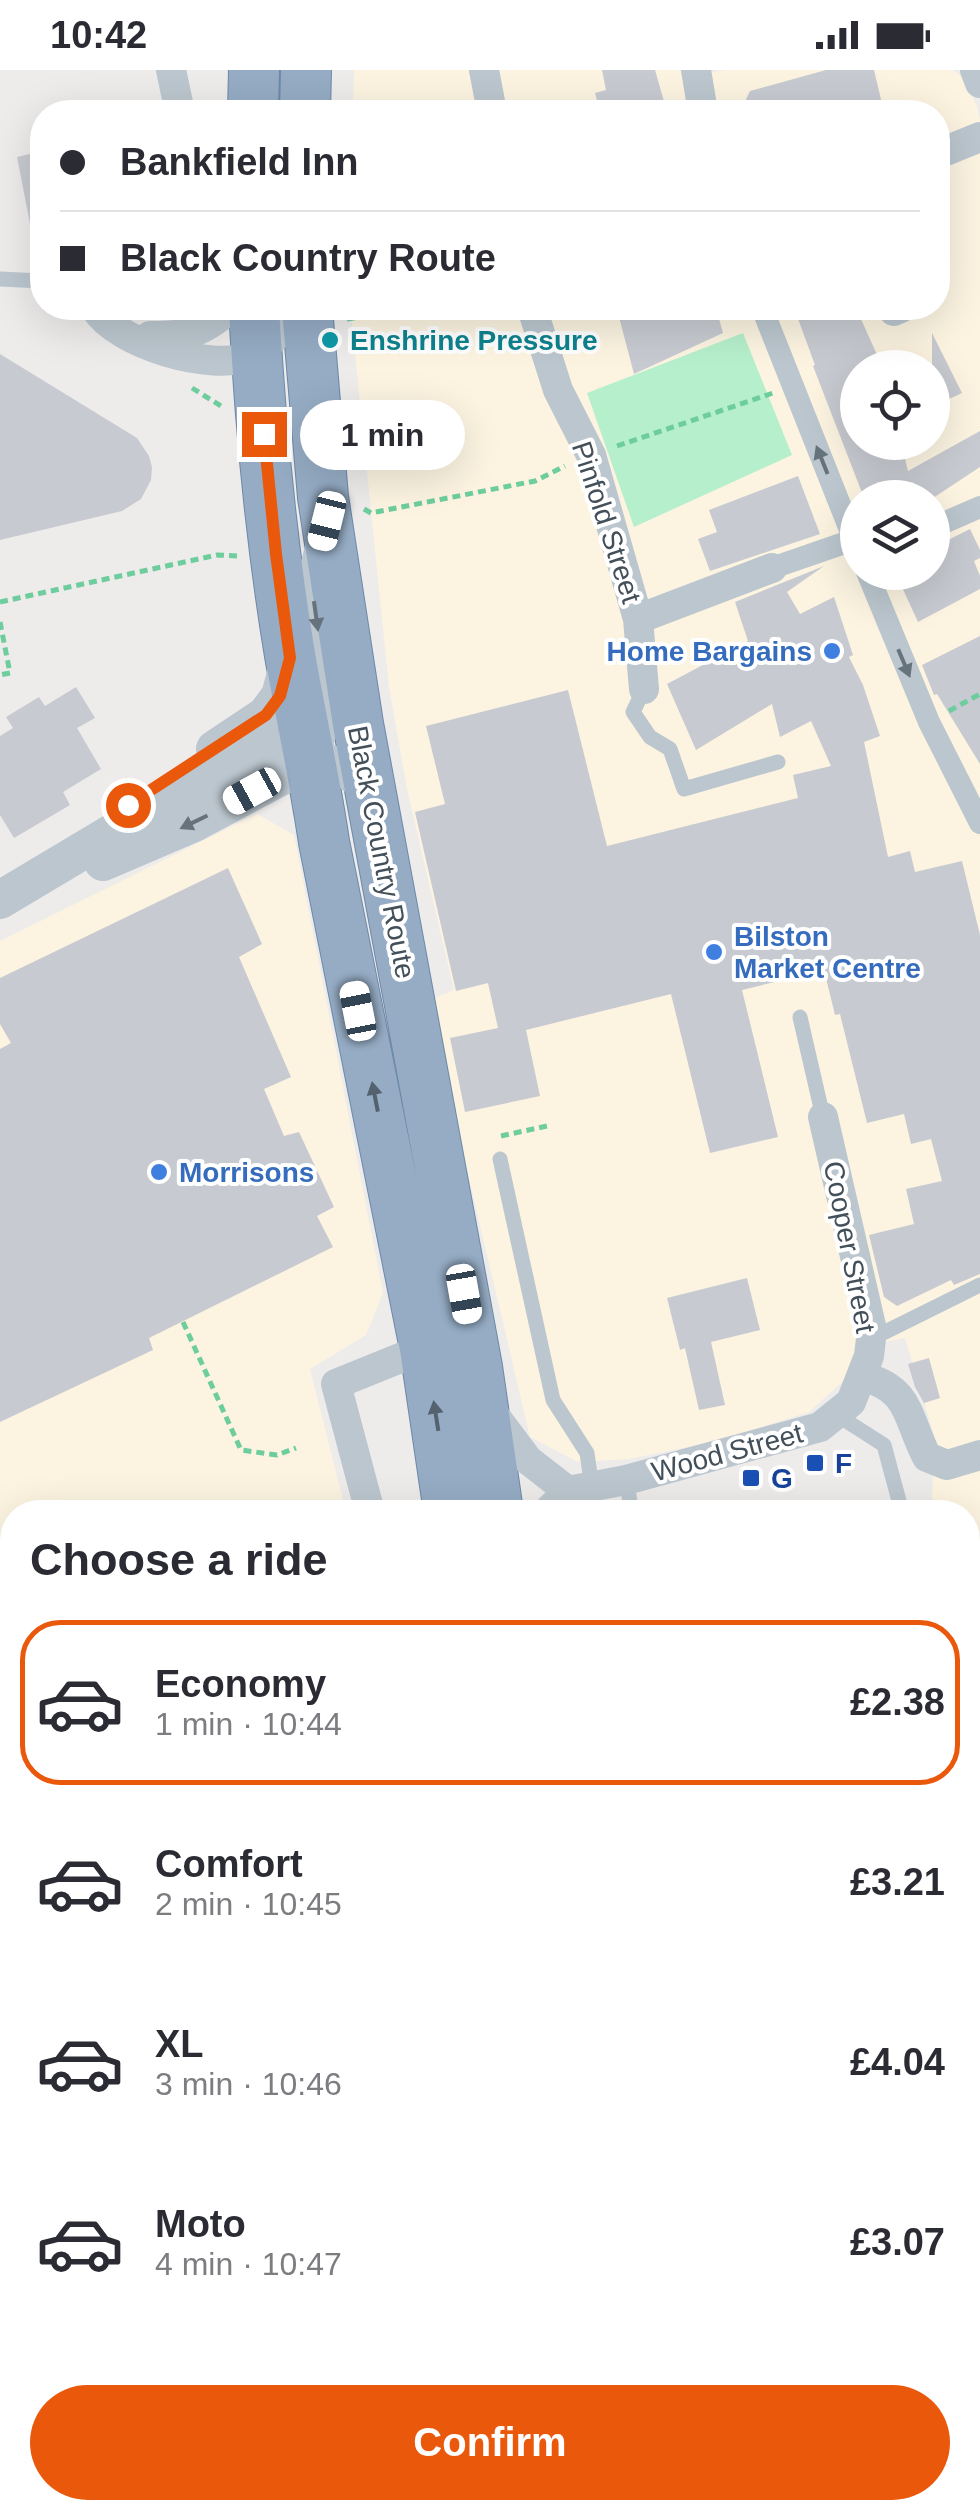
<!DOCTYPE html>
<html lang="en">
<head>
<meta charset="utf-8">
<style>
  :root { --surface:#fff; --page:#f2f2f3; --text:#2b2b33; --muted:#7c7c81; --line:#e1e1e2; --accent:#ea580c }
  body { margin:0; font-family:Helvetica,sans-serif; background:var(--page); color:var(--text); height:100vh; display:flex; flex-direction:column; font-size:38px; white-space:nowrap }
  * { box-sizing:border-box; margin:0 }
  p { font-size:32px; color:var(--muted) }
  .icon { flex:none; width:55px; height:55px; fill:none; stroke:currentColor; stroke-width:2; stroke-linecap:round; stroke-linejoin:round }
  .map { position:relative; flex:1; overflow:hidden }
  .side { position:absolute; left:0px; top:1430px; width:980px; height:1020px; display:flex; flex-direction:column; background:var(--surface); border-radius:40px 40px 0 0; box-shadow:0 10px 40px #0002 }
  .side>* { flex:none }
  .guide { position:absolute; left:30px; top:30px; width:920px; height:220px; border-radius:40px; box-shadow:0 10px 40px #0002; display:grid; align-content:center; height:220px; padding:0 30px; background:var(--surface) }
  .buttons { position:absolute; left:840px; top:280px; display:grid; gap:20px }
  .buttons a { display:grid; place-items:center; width:110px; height:110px; border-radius:50%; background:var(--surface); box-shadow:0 10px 40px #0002; font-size:50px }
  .end { position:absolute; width:45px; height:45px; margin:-22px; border:12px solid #ea580c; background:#fff; box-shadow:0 0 0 5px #fff }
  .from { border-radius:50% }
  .bubble { position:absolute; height:70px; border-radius:35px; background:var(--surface); box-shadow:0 10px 40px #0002; font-size:32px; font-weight:700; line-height:70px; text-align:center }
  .car { position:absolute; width:30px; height:60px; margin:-30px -15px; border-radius:12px; box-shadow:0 0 8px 2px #0007; background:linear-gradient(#fff 24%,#345 0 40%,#fff 0 76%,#345 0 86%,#fff 0) }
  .guide b { display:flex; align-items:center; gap:35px; height:95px; font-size:38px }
  .guide b+b { border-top:2px solid var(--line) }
  .guide i { width:25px; height:25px; background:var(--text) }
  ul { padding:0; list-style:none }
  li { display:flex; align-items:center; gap:30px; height:165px; margin:0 20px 15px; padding:0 10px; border:5px solid transparent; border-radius:40px }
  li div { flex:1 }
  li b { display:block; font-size:38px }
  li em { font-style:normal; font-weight:700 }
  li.active { border-color:var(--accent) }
  li>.icon { width:90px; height:90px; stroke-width:1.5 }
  h2 { padding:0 30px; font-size:45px; line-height:120px }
  .button { display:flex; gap:20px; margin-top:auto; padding:20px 30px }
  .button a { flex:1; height:115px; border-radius:60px; background:var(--accent); color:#fff; font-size:40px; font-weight:700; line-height:115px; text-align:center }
  .status { display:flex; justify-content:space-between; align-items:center; height:70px; padding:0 50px; background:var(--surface); direction:ltr }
  .status svg { height:28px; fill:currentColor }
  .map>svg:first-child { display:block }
  .commercial { fill:#fcf4e1; fill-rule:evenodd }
  .green { fill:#b6efcc }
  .building { fill:#c7cad0 }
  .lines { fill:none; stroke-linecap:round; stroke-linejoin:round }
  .trunk-casing { stroke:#6c89a8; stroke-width:52 }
  .path { stroke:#6ecd9d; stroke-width:5; stroke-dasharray:8 5; stroke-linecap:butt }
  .service { stroke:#bbc6ce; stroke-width:15 }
  .pedestrian { stroke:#bbc6ce; stroke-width:22 }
  .minor { stroke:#bbc6ce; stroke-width:30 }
  .tertiary { stroke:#bbc6ce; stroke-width:38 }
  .trunk { stroke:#95acc4; stroke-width:50 }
  .tram { stroke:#adb0b6; stroke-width:2.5 }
  .oneway { fill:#67737c }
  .oneway2 { fill:#53626e }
  .route { stroke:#ea580c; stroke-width:12 }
  .culture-dot { fill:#0f9aa8; stroke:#fff; stroke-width:4 }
  .shop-dot { fill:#3f7fe0; stroke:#fff; stroke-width:4 }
  .transit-dot { fill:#1a4fb4; stroke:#fff; stroke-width:4 }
  .labels { text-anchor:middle; stroke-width:8; stroke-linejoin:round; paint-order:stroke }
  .culture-label { font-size:28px; font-weight:bold; fill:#0d838f; stroke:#fff; text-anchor:start }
  .street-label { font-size:28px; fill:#434f59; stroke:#fff }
  .shop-label { font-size:28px; font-weight:bold; fill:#366cbe; stroke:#fff; text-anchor:start }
  .transit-label { font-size:28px; font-weight:bold; fill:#164399; stroke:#fff; text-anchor:start }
</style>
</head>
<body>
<div class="status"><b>10:42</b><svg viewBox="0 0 49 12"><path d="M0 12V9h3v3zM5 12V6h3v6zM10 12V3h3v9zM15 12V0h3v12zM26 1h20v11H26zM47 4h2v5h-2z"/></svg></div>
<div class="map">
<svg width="980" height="2450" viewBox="0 0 980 2450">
  <rect width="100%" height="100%" fill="#eeebeb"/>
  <path class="commercial" d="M354,0H696L698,5L725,0H953L963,7L977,36L980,51V1478L968,1482V1442H936L932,1426L935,1369L905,1268L862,1276L843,1311L809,1342L713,1372L629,1389L578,1392L530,1367L427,931L454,920L407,719L389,617L351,244V238H938V42H353ZM858,298H932V372H858ZM858,428H932V502H858Z
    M257,744L294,765L383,1223L366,1265L310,1299L346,1442H12V1680L0,1686V871Z
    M980,1569V2152L968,2146V1575Z"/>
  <path class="green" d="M743,263L792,385L634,457L587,323Z"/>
  <path class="building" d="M602,0H655L667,42H600L595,23L606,20Z
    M826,0H874L884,42H740L750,21Z
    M42,81V163L32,164L17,87Z
    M659,238H716L723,263L634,304L619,247Z
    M794,238H856L883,298H858V372H901L908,401L980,361V397L933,428H864L813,296L815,295Z
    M932,263L962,323L932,337Z
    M0,284L137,368L149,386L152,397L151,410L141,429L122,441L0,470Z
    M798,406L820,464L710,501L698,469L717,462L709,440Z
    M970,459L980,480V488L974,491L980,506V519L918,552L895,502H932V478Z
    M824,496L787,522L800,544L834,527L853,585L849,587L863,615L880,666L864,672L888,787L910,781L915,802L962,791L980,865V1204L954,1215L951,1210L897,1236L884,1227L869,1165L914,1154L906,1119L942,1111L931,1069L911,1074L904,1044L867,1053L840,944L835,945L824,900L742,920L778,1067L710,1083L671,924L526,960L540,1026L465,1042L450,968L498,958L488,913L456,921L415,742L445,734L426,656L568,620L607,776L798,728L793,705L831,696L811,651L780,667L772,634L696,680L667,614L748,571L735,532Z
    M980,566V694L937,624L934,625L922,595Z
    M76,617L95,648L77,658L101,699L63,722L70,735L14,768L0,745V666L13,658L6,647L39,627L45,636Z
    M228,798L262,874L239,887L291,1007L264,1019L284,1066L299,1062L334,1137L317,1146L333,1177L149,1268L153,1280L0,1352V979L11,973L0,954V908Z
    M747,1208L760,1260L711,1272L725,1335L699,1340L685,1278L680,1280L667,1228Z
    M929,1288L940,1328L924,1333L915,1317L908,1294Z"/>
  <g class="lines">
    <g class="trunk-casing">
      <path id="trunk" d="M253,42L254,0
        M305,42L306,0
        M254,238C260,353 271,471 290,585C301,648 315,710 324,772L425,1278L449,1442
        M307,238L323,427L358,654L477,1297L498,1442
        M968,2094L980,2057
        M218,2450L226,2438
        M304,2450L306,2438
        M583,2450L602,2438"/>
    </g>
    <path class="path" d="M347,249L422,238
      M192,318L221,336
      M617,376L773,323
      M364,439L371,443L535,411L565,396
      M0,532L217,485L237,486
      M0,552L10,603L0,605
      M949,641L980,624
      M501,1066L547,1056
      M183,1252L241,1380L277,1385L296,1378
      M939,2438L940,2450"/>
    <path class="service" d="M0,209L42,211
      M644,619L633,642L650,667L670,679L684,719L778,692
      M800,947L823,1047
      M500,1089L553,1330L587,1383L592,1418
      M871,1269L980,1215
      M837,1345L884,1375L902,1442
      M626,1410L632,1442"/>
    <path class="pedestrian" d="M762,238L858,480
      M932,458L980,437
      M772,498L853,470
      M867,502L929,652L980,753"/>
    <path class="minor" d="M171,0L180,42
      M484,0L492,42
      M696,0L703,42
      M975,0L980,13
      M938,84L980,67
      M95,238C118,275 211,302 252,286C265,281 276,264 286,254L285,238
      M532,238L558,320L591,385L638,549L772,498
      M894,241L901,238
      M150,266C190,266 200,264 231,238
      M638,549L644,619
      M313,687L329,642L311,513L320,478
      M863,1307C911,1318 907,1349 927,1387L947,1395L980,1385
      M488,1337L528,1390L568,1421
      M370,1442L336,1314L425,1278
      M547,1442L568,1421L626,1410L820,1357L851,1332L869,1286L872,1260L823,1047
      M0,1711L12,1705
      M968,1808L980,1815
      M968,2017L980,2023
      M0,2112L12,2104
      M968,2177L980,2173
      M552,2438L558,2450"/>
    <path class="tertiary" d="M215,679L266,645L280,626L290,588
      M103,792L194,753L312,690
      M0,830L256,677L293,680L312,690L344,697L371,718"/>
    <use href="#trunk" class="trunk"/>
    <path class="tram" d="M968,1529L980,1523
      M968,1545L980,1540
      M0,2009L12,2002"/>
  </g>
  <defs><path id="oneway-solid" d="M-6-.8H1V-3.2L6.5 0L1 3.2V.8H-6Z" transform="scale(2.5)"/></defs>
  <g class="oneway">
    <use href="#oneway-solid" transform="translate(822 390) rotate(-112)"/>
    <use href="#oneway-solid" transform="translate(316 546) rotate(82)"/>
    <use href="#oneway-solid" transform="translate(904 593) rotate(67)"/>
    <use href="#oneway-solid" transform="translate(194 752) rotate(154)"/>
  </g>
  <g class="oneway2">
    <use href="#oneway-solid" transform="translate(375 1027) rotate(-101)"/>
    <use href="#oneway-solid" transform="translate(436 1346) rotate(-99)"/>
  </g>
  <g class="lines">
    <path class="route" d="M128,735L266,645L280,626L290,588L276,484L264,364"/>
  </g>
  <circle class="culture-dot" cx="330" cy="270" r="10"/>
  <g class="shop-dot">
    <circle cx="832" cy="581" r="10"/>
    <circle cx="714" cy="882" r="10"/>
    <circle cx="159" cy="1102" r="10"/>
  </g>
  <g class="transit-dot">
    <rect x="805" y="1383" width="20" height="20" rx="5"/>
    <rect x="741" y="1398" width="20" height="20" rx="5"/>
  </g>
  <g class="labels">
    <g class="culture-label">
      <text x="350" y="280">Enshrine Pressure</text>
    </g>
    <g class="street-label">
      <text transform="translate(607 452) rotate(72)" y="10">Pinfold Street</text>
      <text transform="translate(382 782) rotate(79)" y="10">Black Country Route</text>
      <text transform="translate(850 1177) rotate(79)" y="10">Cooper Street</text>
      <text transform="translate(727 1382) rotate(-15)" y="10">Wood Street</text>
    </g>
    <g class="shop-label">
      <text x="812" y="591" text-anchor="end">Home Bargains</text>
      <text x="734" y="876">Bilston<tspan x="734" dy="32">Market Centre</tspan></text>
      <text x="179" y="1112">Morrisons</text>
    </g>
    <g class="transit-label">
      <text x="835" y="1403">F</text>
      <text x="771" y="1418">G</text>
    </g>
  </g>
</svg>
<div class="buttons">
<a><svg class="icon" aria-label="locate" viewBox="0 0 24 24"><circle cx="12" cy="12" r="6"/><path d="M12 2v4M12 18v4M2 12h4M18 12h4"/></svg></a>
<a><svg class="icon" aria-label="layers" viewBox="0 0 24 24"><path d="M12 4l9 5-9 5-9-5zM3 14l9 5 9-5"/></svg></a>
</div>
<i class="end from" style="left:128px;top:735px"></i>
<i class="end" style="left:264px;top:364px"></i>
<div class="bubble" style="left:300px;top:330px;width:165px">1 min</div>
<i class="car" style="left:327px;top:451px;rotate:194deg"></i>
<i class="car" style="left:252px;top:721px;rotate:241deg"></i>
<i class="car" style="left:358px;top:941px;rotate:349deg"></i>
<i class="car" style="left:464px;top:1224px;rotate:170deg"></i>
<div class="guide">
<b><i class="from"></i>Bankfield Inn</b>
<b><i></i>Black Country Route</b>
</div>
<section class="side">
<h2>Choose a ride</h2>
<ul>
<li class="active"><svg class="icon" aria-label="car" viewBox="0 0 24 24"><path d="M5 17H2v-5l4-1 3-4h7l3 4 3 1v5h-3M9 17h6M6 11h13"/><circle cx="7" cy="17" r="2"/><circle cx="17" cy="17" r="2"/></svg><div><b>Economy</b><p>1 min · 10:44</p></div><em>£2.38</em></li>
<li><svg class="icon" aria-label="car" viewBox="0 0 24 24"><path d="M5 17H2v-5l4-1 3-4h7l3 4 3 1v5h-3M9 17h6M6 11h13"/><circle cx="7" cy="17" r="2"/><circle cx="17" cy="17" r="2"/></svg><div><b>Comfort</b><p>2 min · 10:45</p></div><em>£3.21</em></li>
<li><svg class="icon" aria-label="car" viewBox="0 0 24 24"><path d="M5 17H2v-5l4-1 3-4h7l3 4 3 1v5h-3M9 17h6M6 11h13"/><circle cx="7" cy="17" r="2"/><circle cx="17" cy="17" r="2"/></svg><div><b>XL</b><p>3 min · 10:46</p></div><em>£4.04</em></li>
<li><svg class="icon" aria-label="car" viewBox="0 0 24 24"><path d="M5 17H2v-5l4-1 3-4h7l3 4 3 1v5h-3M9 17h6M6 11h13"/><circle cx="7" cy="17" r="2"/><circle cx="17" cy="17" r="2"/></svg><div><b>Moto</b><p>4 min · 10:47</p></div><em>£3.07</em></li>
</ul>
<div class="button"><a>Confirm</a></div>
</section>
</div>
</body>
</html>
